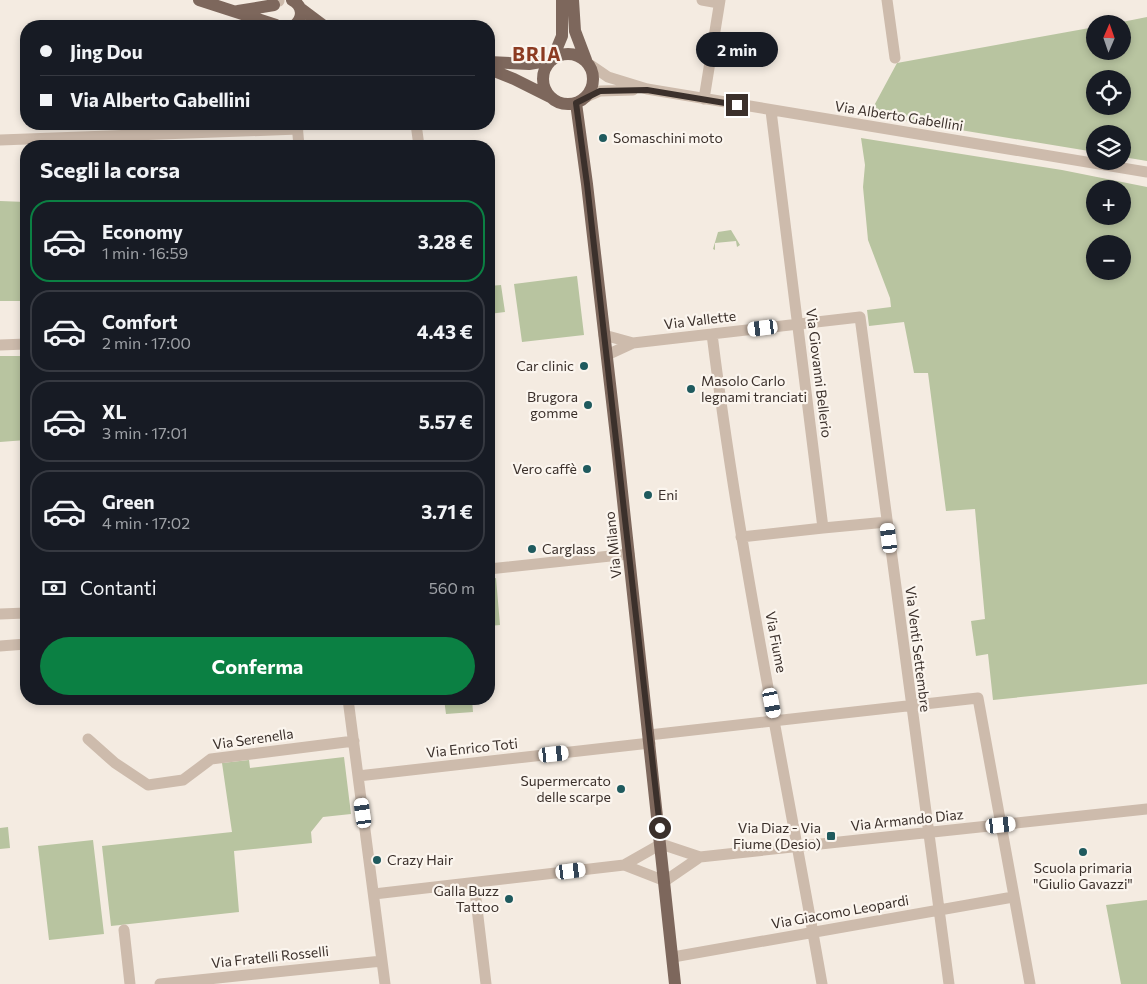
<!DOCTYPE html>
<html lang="it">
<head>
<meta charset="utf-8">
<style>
  :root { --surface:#171b24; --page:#242831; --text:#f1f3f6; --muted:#9ea1a6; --line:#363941; --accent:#0b8043 }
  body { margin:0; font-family:Commissioner,sans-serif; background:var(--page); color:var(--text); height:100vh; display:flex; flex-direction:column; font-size:19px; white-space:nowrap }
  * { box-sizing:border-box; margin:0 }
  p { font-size:16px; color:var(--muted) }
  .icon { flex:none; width:28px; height:28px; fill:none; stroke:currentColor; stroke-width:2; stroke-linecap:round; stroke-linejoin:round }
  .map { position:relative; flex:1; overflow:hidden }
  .side { position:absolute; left:20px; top:140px; width:475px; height:565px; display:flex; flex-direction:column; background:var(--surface); border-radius:20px; box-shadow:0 2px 8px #0003 }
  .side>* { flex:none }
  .guide { position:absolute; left:20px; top:20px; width:475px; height:110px; border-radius:20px; box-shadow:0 2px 8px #0003; display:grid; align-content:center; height:110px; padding:0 20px; background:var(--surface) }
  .needle { width:32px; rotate:2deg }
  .tools { position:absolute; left:1086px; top:15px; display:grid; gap:10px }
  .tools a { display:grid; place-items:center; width:45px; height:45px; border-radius:50%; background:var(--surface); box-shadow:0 2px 8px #0003; font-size:25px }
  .end { position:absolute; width:22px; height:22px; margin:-11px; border:6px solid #3b302b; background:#fff; box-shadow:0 0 0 2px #fff }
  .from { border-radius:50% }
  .bubble { position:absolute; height:35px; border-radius:18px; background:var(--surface); box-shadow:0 2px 8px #0003; font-size:16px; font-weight:700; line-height:35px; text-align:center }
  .car { position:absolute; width:15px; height:30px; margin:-15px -8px; border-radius:6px; box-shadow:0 0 4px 1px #0007; background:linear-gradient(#fff 24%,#345 0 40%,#fff 0 76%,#345 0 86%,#fff 0) }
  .guide b { display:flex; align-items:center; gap:18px; height:48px; font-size:19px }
  .guide b+b { border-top:1px solid var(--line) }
  .guide i { width:12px; height:12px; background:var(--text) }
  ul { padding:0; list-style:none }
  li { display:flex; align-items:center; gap:15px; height:82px; margin:0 10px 8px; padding:0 10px; border:2px solid var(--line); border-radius:20px }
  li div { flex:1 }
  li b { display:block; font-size:19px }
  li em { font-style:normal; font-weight:700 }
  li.selected { border-color:var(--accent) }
  li>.icon { width:45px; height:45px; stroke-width:1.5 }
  h2 { padding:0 20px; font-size:22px; line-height:60px }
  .pay { display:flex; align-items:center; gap:12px; height:55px; padding:0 20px; font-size:19px }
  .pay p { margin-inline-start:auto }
  .primary-button { display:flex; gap:10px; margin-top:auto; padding:10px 20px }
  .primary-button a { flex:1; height:58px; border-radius:30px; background:var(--accent); color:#fff; font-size:20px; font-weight:700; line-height:58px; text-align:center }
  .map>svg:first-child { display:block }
  .green { fill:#b8c4a0; fill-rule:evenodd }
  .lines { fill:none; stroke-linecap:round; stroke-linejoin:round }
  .minor { stroke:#cdbbac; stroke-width:11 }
  .major { stroke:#7d675c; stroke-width:12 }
  .route { stroke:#3b302b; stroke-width:6 }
  .poi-dot { fill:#1f5a5e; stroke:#fbf5ee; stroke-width:2 }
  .labels { text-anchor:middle; stroke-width:4.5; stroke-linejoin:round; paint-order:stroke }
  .street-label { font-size:14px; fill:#3b302b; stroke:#fbf5ee }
  .poi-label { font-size:14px; fill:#3b302b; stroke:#fbf5ee; text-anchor:end }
  .district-label { font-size:19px; font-weight:bold; letter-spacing:1px; fill:#8c3b22; stroke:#fbf5ee }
</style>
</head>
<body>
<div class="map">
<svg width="1147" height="984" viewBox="0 0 1147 984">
  <rect width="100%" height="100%" fill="#f4ebe1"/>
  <path class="green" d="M1147,17V161L1123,157L1122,134H1095V152L869,115L897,63L1095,27V51H1122V24H1112ZM1095,79H1122V106H1095Z
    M861,138L1062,170L1147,187V684L993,700L988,654L976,656L971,621L985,619L975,509L946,511L928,373H914L904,322L869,326L867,310L891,307L890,298L868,240L863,187L865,165ZM1095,189H1122V216H1095ZM1095,244H1122V271H1095Z
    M0,201L26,202V301H0Z
    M731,230L740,245L737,247L736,241L715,243V250L713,249L718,232Z
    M577,276L584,335L522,342L514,284Z
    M501,285L505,312L489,314V286Z
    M0,356H26V440L0,442Z
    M496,578L500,625L489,626V579Z
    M444,699H472L473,712L446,714Z
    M344,757L351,814L323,817L311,832L312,843L234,851L239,912L111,926L102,846L232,832L222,763L249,760L250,768Z
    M8,827L10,848L0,849V828Z
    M93,840L104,934L49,940L38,846Z
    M1147,900V984H1121L1106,905Z"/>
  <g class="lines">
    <path class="minor" d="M702,0L719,3
      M887,0L895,58
      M279,1V0
      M589,64L608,77L647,89L1147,172
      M586,97L600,91L633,90
      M704,99L720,0
      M297,124L299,146
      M416,124L419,146
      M0,140L298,129
      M712,334C739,552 784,767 822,984
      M604,335L633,343L860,317L949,984
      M0,345L26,344
      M607,355L633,343
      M823,528L887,522
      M741,537L823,528L771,111
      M489,569L629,554
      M0,614L26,613
      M0,646L26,644
      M348,699L385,984
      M649,735L978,698L1030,984
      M88,739L115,763L148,785L183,780L211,759L354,741
      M358,776L650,743
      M624,865L665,881L700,857
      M474,883L486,984
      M374,894L624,865L661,844L700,857L1147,809
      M124,930L130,984
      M673,957L1013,897
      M160,984L382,961"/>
    <path class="major" d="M199,0L276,25
      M292,0C303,6 304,18 294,26
      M573,0L575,31L586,60
      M300,8L324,26
      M238,11L274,5
      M543 79a25 25 0 1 1 50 0a25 25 0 1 1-50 0Z
      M489,62L529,64L552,60L562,36V0
      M489,69L514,79L550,97
      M576,103L587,184L616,436L675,984"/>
  </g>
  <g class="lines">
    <path class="route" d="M660,828L587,184L576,103L600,91L647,90L737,105"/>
  </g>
  <g class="poi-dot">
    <circle cx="603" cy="138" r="5"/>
    <circle cx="584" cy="366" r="5"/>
    <circle cx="691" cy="389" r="5"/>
    <circle cx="588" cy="405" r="5"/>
    <circle cx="587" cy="469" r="5"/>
    <circle cx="648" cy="495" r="5"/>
    <circle cx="532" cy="549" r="5"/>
    <circle cx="621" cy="789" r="5"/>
    <rect x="826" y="831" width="10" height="10" rx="2.5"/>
    <circle cx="1083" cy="852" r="5"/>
    <circle cx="377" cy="860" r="5"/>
    <circle cx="509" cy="899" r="5"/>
  </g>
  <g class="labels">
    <g class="street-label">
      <text transform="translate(899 116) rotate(9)" y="5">Via Alberto Gabellini</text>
      <text transform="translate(700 320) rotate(-7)" y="5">Via Vallette</text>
      <text transform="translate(819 373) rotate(83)" y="5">Via Giovanni Bellerio</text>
      <text transform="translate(613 545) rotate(-96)" y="5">Via Milano</text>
      <text transform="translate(776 642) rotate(79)" y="5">Via Fiume</text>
      <text transform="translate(918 649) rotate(83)" y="5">Via Venti Settembre</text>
      <text transform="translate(253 739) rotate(-8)" y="5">Via Serenella</text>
      <text transform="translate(472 748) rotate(-6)" y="5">Via Enrico Toti</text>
      <text transform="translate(907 820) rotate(-6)" y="5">Via Armando Diaz</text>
      <text transform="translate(840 912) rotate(-10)" y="5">Via Giacomo Leopardi</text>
      <text transform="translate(270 957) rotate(-6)" y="5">Via Fratelli Rosselli</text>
    </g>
    <g class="poi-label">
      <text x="613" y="143" text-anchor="start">Somaschini moto</text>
      <text x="574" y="371">Car clinic</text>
      <text x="701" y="386" text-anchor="start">Masolo Carlo<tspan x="701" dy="16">legnami tranciati</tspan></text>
      <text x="578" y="402">Brugora<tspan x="578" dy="16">gomme</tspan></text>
      <text x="577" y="474">Vero caffè</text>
      <text x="658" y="500" text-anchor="start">Eni</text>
      <text x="542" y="554" text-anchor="start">Carglass</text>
      <text x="611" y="786">Supermercato<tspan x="611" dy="16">delle scarpe</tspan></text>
      <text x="821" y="833">Via Diaz - Via<tspan x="821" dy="16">Fiume (Desio)</tspan></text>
      <text x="387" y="865" text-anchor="start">Crazy Hair</text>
      <text x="1083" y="873" text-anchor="middle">Scuola primaria<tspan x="1083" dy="16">"Giulio Gavazzi"</tspan></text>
      <text x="499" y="896">Galla Buzz<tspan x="499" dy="16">Tattoo</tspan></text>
    </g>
    <g class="district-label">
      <text x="537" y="61">BRIA</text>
    </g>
  </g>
</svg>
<div class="tools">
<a><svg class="needle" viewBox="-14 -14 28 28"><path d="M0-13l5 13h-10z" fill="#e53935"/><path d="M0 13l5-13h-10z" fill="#9ea1a6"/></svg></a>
<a><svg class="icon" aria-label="locate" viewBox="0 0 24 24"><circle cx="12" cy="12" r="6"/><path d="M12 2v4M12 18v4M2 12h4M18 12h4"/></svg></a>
<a><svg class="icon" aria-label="layers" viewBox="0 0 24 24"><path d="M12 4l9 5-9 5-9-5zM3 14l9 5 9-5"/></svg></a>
<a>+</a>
<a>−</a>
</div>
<i class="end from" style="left:660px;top:828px"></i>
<i class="end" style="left:737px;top:105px"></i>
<div class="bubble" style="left:696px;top:32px;width:82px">2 min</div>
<i class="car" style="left:763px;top:328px;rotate:263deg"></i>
<i class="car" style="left:889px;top:538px;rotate:353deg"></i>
<i class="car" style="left:772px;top:703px;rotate:169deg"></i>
<i class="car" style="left:554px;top:754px;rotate:84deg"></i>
<i class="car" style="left:363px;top:813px;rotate:352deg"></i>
<i class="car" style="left:1001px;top:825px;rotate:84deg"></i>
<i class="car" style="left:571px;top:871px;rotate:83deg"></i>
<div class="guide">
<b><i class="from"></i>Jing Dou</b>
<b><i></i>Via Alberto Gabellini</b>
</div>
<section class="side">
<h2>Scegli la corsa</h2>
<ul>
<li class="selected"><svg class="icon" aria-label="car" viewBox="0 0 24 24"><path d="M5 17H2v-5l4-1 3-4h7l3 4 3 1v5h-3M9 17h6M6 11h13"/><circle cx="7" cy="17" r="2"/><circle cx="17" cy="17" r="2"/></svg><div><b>Economy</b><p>1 min · 16:59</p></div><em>3.28 €</em></li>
<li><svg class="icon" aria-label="car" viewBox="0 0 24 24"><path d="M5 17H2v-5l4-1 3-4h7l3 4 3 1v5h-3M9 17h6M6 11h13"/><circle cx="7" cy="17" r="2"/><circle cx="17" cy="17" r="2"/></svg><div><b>Comfort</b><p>2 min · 17:00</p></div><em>4.43 €</em></li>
<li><svg class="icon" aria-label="car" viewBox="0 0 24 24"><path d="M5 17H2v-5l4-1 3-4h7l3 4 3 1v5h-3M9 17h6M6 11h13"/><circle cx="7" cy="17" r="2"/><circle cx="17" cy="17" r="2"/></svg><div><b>XL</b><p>3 min · 17:01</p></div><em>5.57 €</em></li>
<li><svg class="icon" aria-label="car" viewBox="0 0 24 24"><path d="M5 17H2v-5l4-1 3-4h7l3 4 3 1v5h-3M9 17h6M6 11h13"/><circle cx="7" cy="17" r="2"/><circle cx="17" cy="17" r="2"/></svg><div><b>Green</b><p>4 min · 17:02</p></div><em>3.71 €</em></li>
</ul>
<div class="pay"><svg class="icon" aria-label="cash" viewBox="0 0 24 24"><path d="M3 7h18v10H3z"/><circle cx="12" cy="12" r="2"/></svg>Contanti<p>560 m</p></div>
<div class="primary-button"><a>Conferma</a></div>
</section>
</div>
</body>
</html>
